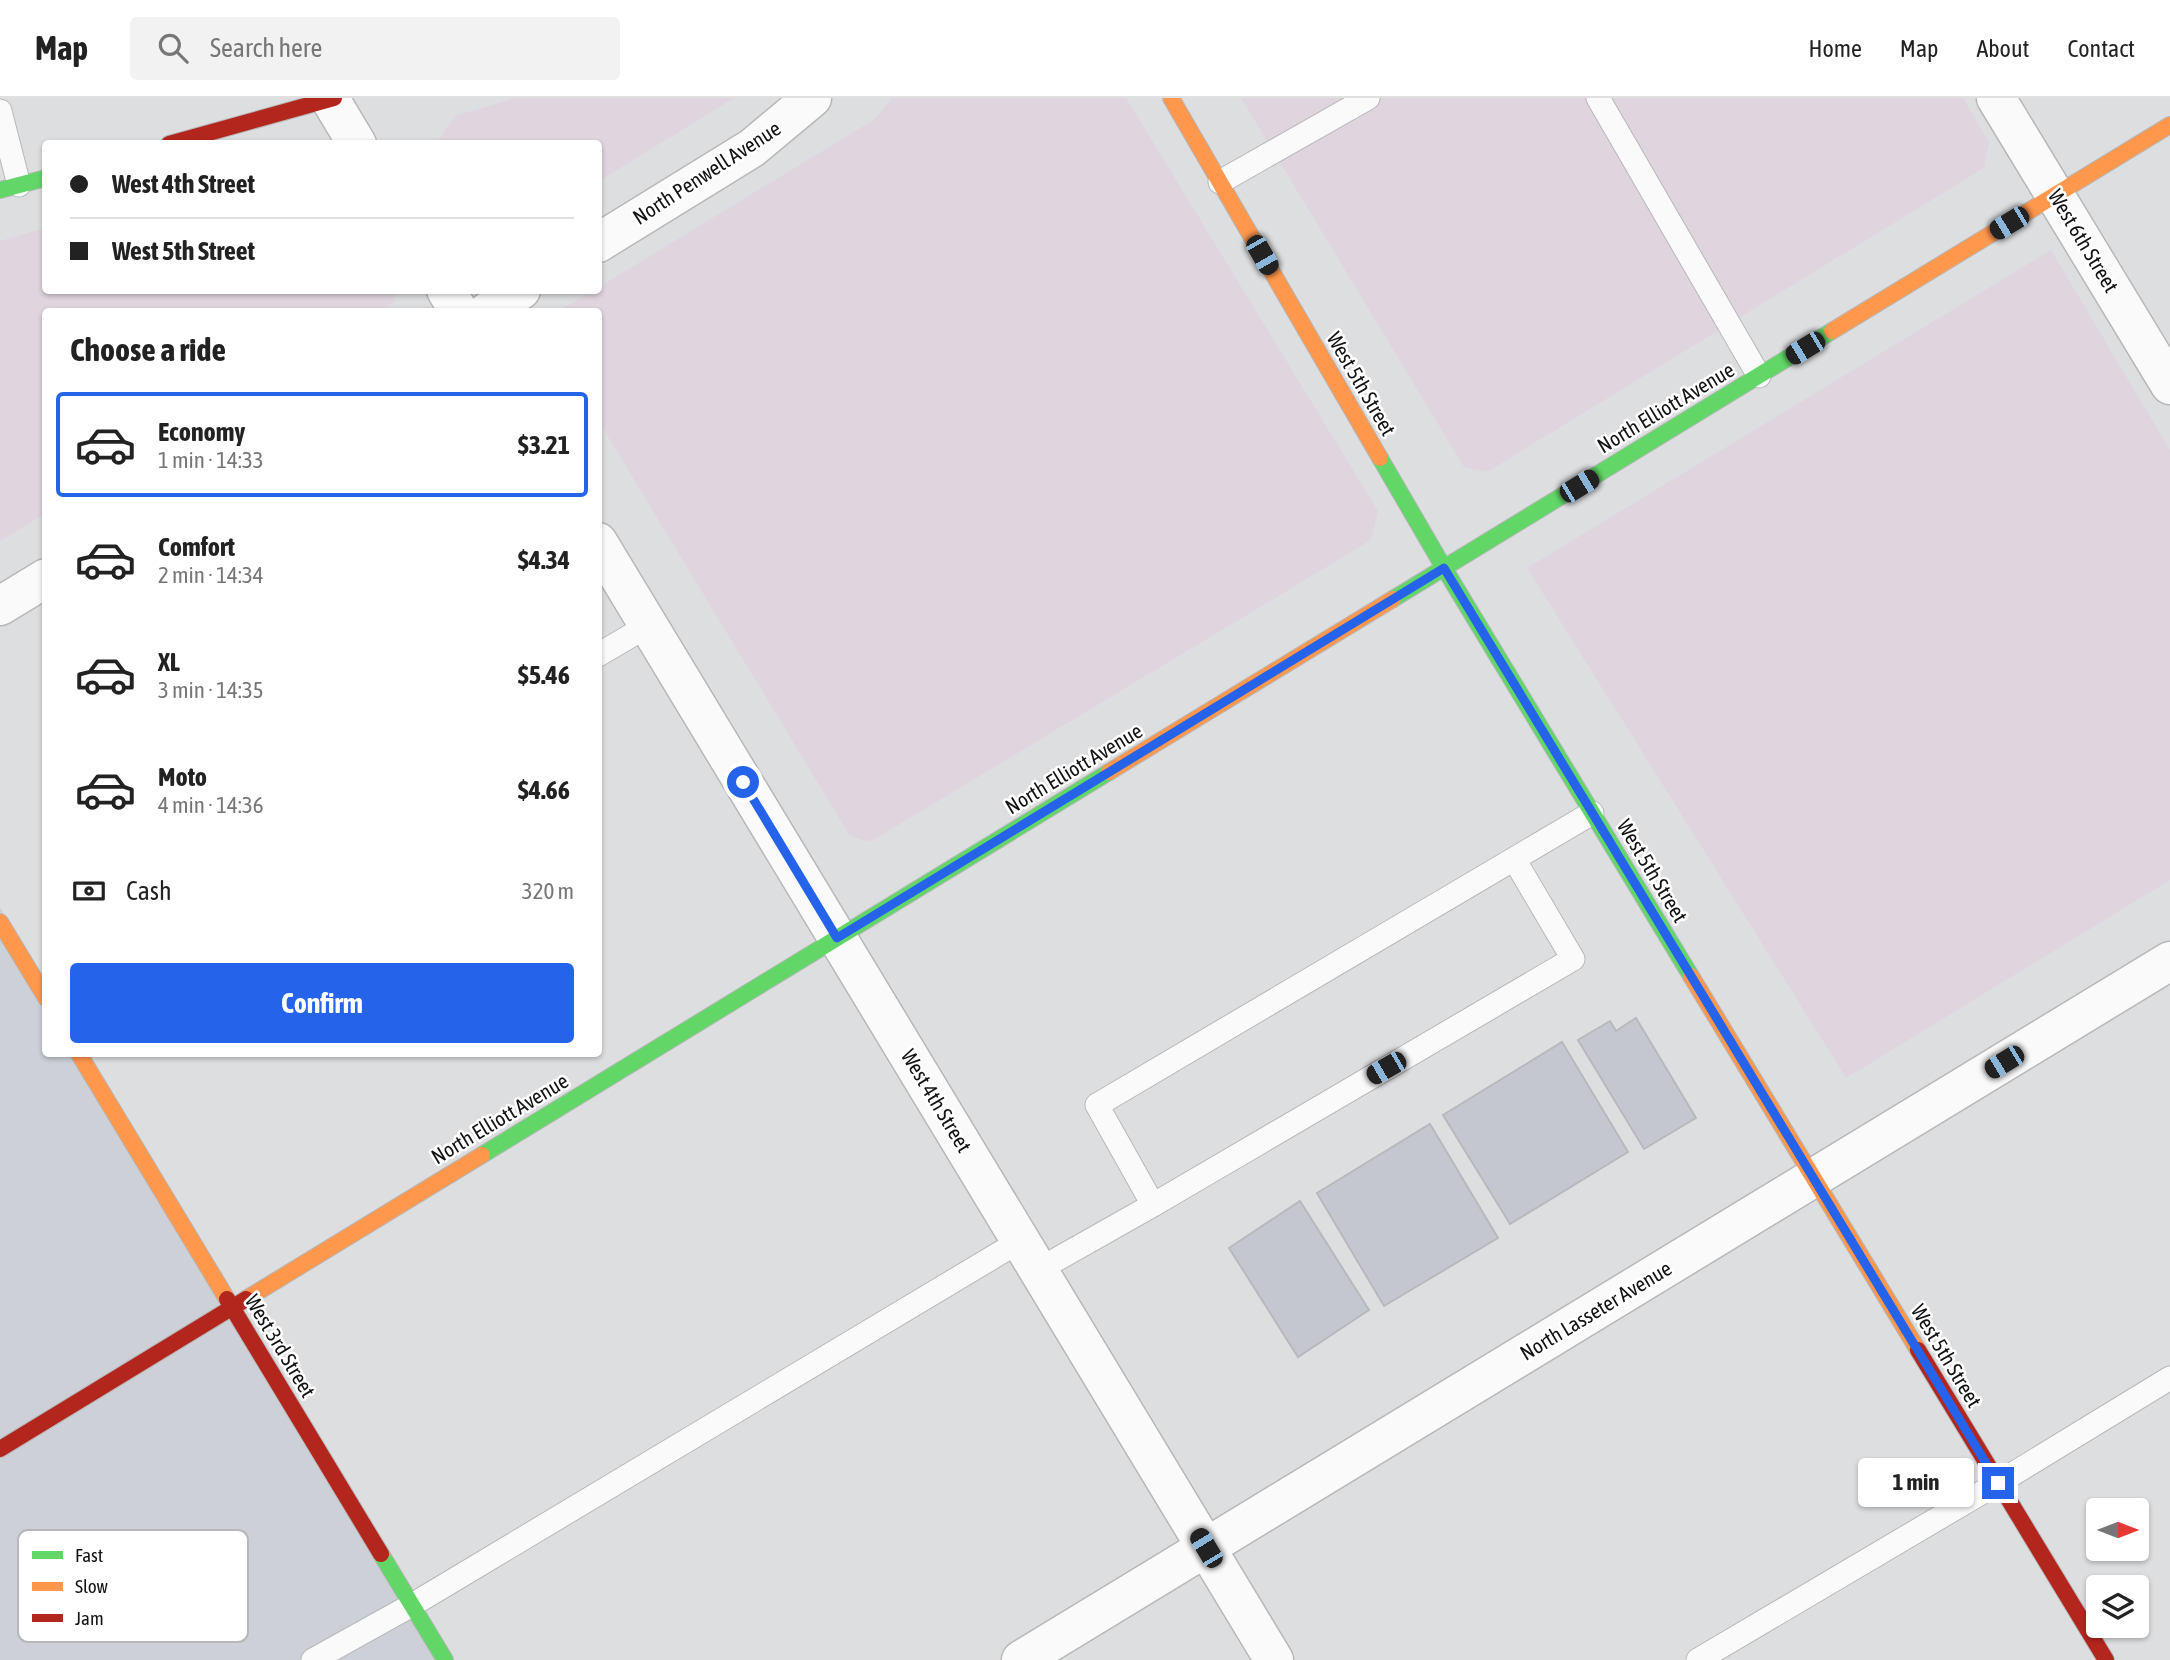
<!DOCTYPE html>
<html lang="en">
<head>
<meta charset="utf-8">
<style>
  :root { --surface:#fff; --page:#f2f2f2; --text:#222; --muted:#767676; --line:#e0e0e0; --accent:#2563eb }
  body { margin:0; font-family:"Asap Condensed",sans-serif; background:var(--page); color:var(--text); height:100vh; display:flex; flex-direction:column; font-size:26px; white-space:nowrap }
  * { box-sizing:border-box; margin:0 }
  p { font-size:23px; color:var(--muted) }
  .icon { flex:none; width:38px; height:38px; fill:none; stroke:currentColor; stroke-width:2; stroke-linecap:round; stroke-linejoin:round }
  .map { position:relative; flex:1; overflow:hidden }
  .panel { position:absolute; left:42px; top:210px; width:560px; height:749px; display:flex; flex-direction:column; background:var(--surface); border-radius:7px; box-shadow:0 2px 5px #0004 }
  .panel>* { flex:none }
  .top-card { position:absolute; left:42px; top:42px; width:560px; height:154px; border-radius:7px; box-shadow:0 2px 5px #0004; display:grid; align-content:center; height:154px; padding:0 28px; background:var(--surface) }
  .needle { width:46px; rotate:90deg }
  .buttons { position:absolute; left:2086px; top:1400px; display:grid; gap:14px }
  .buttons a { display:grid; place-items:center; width:63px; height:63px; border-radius:7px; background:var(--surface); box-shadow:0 2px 5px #0004; font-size:35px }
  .end { position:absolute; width:32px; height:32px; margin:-16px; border:9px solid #2563eb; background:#fff; box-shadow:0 0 0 4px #fff }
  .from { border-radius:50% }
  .bubble { position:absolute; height:49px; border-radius:7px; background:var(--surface); box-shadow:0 2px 5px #0004; font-size:23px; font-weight:700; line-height:49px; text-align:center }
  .car { position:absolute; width:21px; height:42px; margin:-21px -10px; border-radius:9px; box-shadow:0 0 5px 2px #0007; background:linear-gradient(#222 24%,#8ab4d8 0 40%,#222 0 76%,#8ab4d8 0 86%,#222 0) }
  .top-card b { display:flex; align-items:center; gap:24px; height:66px; font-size:26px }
  .top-card b+b { border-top:2px solid var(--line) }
  .top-card i { width:18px; height:18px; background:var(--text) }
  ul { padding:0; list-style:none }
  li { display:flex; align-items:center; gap:21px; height:105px; margin:0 14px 10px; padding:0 14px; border:4px solid transparent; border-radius:7px }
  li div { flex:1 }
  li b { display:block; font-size:26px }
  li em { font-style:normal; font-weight:700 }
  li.current { border-color:var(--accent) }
  li>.icon { width:63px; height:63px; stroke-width:1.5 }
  h2 { padding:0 28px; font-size:32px; line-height:84px }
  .pay { display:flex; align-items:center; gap:18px; height:77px; padding:0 28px; font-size:26px }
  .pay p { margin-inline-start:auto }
  .primary-button { display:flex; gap:14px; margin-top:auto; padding:14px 28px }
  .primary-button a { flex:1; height:80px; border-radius:7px; background:var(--accent); color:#fff; font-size:28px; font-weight:700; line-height:80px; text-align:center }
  header { display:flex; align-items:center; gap:42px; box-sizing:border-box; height:98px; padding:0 35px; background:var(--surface); border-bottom:2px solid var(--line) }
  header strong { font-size:33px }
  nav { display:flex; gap:38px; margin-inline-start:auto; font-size:24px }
  .search { width:490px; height:63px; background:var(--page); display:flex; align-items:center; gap:18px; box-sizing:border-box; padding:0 24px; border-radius:7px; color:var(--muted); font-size:26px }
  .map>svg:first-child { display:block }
  .commercial { fill:#dfd5de }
  .built { fill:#cdd0d6 }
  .building { fill:#c4c7d0; stroke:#b9b9bb; stroke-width:2 }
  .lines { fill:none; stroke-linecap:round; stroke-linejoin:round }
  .lane-casing { stroke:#b7b8b9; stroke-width:25 }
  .street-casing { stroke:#b7b8b9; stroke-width:41 }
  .fast-casing { stroke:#b7b8b9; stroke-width:18 }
  .slow-casing { stroke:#b7b8b9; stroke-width:18 }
  .jam-casing { stroke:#b7b8b9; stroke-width:18 }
  .lane { stroke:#fafafa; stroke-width:23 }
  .street { stroke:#fafafa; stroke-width:38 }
  .fast { stroke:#63d668; stroke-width:16 }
  .slow { stroke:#ff974d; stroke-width:16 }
  .jam { stroke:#b3261e; stroke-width:16 }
  .route { stroke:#2563eb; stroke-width:9 }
  .labels { text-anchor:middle; stroke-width:5; stroke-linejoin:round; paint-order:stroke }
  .street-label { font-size:21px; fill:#121214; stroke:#fff }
  .key { fill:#fff; stroke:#b8b8b8; stroke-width:2 }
  .key-label { font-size:19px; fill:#121214 }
</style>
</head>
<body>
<header>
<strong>Map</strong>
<div class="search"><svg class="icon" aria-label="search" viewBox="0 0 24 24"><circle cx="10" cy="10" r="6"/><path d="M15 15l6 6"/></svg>Search here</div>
<nav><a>Home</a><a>Map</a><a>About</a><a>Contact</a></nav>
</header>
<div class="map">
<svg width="2170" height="1562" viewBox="0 0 2170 1562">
  <rect width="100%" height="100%" fill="#dddee0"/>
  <path class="commercial" d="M516,0H734L599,83L598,46L439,45V41L455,18Z
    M892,0H1126L1378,413L1371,442L870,744L850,738L599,324L598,214L558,213L593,193L598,192L599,189L875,21Z
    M1241,0H1963L1989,44L1984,70L1487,374L1464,369Z
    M45,130L46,192L395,193L394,204L378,214H46L45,416L0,443V143Z
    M2051,152L2170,352V782L1846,980L1527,470Z"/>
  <path class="built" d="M0,809L45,888L46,956H85L451,1562H0Z"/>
  <path class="building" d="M1636,920L1696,1020L1644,1051L1578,942L1610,923L1616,933Z
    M1562,944L1628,1054L1510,1126L1443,1017Z
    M1430,1026L1498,1140L1384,1208L1317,1095Z
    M1300,1103L1369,1212L1298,1259L1229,1150Z"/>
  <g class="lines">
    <g class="lane-casing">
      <path id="lane" d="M1598,0L1759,278
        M0,13L19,87
        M1220,84L1368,0
        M598,557L649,527
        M1514,761L1573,861L1153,1107L1097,1007L1592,715
        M1038,1172L1153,1107
        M313,1562L412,1507L1020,1143
        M1698,1562L1998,1385L2170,1280"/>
    </g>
    <g class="street-casing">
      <path id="street" d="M1996,0L2170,287
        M330,1L357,46
        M598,145L752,50L812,0
        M446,192L459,214
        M487,214L521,192
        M598,444L1274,1562
        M0,508L46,480
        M1021,1562L2170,863"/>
    </g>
    <g class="fast-casing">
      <path id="fast" d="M0,92L46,80
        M1380,360L1444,470L1691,878
        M1393,501L1832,233
        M482,1057L1109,674
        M381,1456L445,1562"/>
    </g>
    <g class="slow-casing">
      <path id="slow" d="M1171,0L1380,360
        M1832,233L2170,27
        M1109,674L1393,501
        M0,824L46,900
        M1691,878L1918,1252
        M79,956L227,1201
        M246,1201L482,1057"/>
    </g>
    <g class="jam-casing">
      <path id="jam" d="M169,46L334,0
        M227,1201L381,1456
        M1918,1252L2106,1562
        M0,1351L246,1201"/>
    </g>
    <use href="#lane" class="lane"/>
    <use href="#street" class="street"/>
    <use href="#fast" class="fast"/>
    <use href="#slow" class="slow"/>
    <use href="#jam" class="jam"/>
  </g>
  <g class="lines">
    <path class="route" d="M743,684L837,840L1444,470L1998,1385"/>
  </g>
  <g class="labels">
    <g class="street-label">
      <text transform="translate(707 75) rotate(-33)" y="7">North Penwell Avenue</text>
      <text transform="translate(2083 143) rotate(59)" y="7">West 6th Street</text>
      <text transform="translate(1361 286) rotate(60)" y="7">West 5th Street</text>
      <text transform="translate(1666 310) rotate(-31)" y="7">North Elliott Avenue</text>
      <text transform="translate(1074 671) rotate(-31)" y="7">North Elliott Avenue</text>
      <text transform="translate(1652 773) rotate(59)" y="7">West 5th Street</text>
      <text transform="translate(936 1003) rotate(59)" y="7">West 4th Street</text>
      <text transform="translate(500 1021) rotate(-31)" y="7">North Elliott Avenue</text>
      <text transform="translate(1596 1213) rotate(-31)" y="7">North Lasseter Avenue</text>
      <text transform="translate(280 1248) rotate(59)" y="7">West 3rd Street</text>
      <text transform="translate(1946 1258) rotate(59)" y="7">West 5th Street</text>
    </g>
  </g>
  <rect x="18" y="1432" width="230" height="112" rx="10" class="key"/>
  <rect x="32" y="1453" width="31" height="8" fill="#63d668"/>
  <rect x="32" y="1484" width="31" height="9" fill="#ff974d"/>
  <rect x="32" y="1516" width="31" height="8" fill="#b3261e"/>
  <g class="key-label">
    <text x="75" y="1464">Fast</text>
    <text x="75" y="1495">Slow</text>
    <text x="75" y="1527">Jam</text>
  </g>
</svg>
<div class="buttons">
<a><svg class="needle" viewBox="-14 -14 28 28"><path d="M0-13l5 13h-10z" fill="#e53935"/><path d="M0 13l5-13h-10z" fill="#767676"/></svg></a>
<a><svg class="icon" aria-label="layers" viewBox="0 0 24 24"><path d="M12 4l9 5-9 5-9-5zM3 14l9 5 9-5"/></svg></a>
</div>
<i class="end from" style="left:743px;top:684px"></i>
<i class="end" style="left:1998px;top:1385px"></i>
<div class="bubble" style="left:1858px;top:1360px;width:116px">1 min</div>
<i class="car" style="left:2009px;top:125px;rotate:239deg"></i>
<i class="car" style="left:1262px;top:157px;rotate:150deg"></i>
<i class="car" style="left:1805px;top:250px;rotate:239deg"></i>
<i class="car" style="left:1579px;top:388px;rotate:59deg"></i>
<i class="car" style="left:2004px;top:964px;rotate:239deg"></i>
<i class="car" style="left:1386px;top:970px;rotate:240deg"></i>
<i class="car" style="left:1206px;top:1450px;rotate:329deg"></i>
<div class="top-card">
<b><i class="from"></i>West 4th Street</b>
<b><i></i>West 5th Street</b>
</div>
<section class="panel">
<h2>Choose a ride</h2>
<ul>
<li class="current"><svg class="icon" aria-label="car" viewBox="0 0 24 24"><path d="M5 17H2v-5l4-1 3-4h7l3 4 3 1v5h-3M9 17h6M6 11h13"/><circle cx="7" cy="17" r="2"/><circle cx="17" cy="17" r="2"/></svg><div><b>Economy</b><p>1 min · 14:33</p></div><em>$3.21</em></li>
<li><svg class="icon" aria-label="car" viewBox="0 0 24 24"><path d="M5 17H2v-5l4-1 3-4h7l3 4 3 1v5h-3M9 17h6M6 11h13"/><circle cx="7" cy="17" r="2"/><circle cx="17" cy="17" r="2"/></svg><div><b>Comfort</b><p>2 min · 14:34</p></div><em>$4.34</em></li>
<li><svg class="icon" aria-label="car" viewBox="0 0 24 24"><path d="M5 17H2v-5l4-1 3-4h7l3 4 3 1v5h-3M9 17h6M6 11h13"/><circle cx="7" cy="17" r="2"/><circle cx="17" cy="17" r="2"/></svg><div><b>XL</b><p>3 min · 14:35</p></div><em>$5.46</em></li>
<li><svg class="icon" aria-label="car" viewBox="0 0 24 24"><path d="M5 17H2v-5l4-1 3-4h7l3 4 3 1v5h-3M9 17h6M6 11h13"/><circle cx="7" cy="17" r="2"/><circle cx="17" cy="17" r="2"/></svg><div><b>Moto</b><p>4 min · 14:36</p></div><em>$4.66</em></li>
</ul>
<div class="pay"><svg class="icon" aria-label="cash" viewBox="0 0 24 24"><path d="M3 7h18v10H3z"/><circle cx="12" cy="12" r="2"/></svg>Cash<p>320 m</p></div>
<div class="primary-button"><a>Confirm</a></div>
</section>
</div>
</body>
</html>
